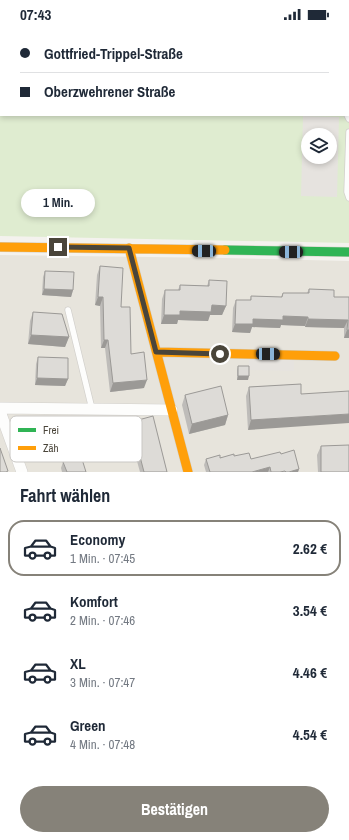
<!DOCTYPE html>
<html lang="de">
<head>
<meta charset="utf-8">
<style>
  :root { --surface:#fff; --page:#f6f6f7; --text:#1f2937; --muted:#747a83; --line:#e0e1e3; --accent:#868279 }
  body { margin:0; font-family:"Archivo Narrow",sans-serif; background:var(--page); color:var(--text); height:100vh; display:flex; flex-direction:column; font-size:15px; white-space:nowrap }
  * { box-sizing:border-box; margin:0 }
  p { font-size:13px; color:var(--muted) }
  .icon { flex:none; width:22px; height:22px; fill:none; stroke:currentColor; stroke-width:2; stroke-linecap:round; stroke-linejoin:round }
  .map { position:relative; height:444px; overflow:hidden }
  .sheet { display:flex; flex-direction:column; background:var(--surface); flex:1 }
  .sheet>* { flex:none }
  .banner { position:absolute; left:0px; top:0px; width:349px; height:88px; box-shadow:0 2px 6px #0003; display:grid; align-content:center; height:88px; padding:0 20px; background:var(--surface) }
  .tools { position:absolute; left:301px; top:100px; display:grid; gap:8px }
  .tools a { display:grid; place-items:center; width:36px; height:36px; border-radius:50%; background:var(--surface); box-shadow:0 2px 6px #0003; font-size:20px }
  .end { position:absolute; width:18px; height:18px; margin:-9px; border:5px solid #4a453a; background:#fff; box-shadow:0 0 0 2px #fff }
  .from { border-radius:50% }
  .bubble { position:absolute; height:28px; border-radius:14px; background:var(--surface); box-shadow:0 2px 6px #0003; font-size:13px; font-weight:700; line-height:28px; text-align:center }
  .car { position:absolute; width:12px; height:24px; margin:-12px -6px; border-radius:5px; box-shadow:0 0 3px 1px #0007; background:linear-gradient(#222 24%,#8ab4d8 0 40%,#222 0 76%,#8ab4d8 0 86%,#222 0) }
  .banner b { display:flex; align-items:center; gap:14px; height:38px; font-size:15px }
  .banner b+b { border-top:1px solid var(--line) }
  .banner i { width:10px; height:10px; background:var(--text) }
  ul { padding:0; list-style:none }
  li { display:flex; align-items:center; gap:12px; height:56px; margin:0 8px 6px; padding:0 12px; border:2px solid transparent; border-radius:16px }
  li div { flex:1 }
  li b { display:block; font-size:15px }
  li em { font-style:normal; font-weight:700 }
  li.selected { border-color:var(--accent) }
  li>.icon { width:36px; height:36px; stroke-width:1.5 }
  h2 { padding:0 20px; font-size:18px; line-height:48px }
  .primary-button { display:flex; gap:8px; margin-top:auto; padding:8px 20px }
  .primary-button a { flex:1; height:46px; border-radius:24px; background:var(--accent); color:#fff; font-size:16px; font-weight:700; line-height:46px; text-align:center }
  .status { display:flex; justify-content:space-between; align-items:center; height:28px; padding:0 20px; background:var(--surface); direction:ltr }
  .status svg { height:11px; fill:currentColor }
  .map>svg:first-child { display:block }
  .residential { fill:#e7e4dc }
  .green { fill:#dfecd0; fill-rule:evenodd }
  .parking { fill:#e6e3df; fill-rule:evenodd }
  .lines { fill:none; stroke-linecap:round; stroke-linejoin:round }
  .lane-casing { stroke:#d2d0cc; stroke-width:7 }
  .street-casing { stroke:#d2d0cc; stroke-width:12 }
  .fast-casing { stroke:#d2cfc5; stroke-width:10 }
  .slow-casing { stroke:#d2cfc5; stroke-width:10 }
  .lane { stroke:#fdfdfc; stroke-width:5.5 }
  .street { stroke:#fdfdfc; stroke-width:11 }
  .fast { stroke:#30b455; stroke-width:9 }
  .slow { stroke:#ff9f0a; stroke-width:9 }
  .wall { fill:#bebcb9 }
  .shaded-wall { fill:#9b9996 }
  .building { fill:#dddbd7; stroke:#9b9996 }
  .route { stroke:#4a453a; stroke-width:5 }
  .key { fill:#fff; stroke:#c9c7c4; stroke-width:1 }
  .key-label { font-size:11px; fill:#4a453a }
</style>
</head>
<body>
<div class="status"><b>07:43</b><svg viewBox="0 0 49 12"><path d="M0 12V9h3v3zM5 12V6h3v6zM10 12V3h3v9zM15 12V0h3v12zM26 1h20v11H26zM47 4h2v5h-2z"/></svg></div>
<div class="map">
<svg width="349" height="444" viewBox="0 0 349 444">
  <rect width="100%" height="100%" fill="#f4f2ee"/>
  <path class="residential" d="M0,227L225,230L349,233V444H0Z"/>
  <path class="green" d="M0,0H349V215L0,208ZM1,1H348V87H1ZM308,107H330V129H308Z"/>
  <path class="parking" d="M303,88L339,89L337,169L301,168ZM308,107H330V129H308Z
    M249,331L294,332V343L249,342Z"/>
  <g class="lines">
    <g class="lane-casing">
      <path id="lane" d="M65,0V1
        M181,1V0
        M223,1V0
        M0,73H1
        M347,87L349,91
        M349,104L347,164L349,170
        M68,282L92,381"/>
    </g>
    <g class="street-casing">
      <path id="street" d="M0,380L172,382
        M0,383L22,444"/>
    </g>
    <g class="fast-casing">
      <path id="fast" d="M225,222L349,224"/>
    </g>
    <g class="slow-casing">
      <path id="slow" d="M0,219L225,222
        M129,220L188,444
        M157,324L335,328"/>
    </g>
    <use href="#lane" class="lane"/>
    <use href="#street" class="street"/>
    <use href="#fast" class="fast"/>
    <use href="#slow" class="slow"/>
  </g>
  <path class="wall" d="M100,238L121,279L131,326L144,360L110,364L105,320H101L100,278L95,277L97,247Z
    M45,243L73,262L71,269L42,267L43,249Z
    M209,252L226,278L222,287H210L208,293L178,292L177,296H161L162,271L165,262H178L180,257L207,258Z
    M309,261L334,269H349V310H344V300L305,299V298L281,297L280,300L252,299L250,305L232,304L233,280L236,272H250L251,268L281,269L283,265H307Z
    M33,284L69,309L65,319L28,316L30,293Z
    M38,329L68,351L65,358L35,357L36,336Z
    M238,338L248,352H237V342Z
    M301,356L248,402L246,368L249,359Z
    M185,367L228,387L225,397L189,406L182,377Z
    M54,390L80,415L78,421H52V397Z
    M131,394L158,410L167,444H140L128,401Z
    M321,418L349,444H318L317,427Z
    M281,426L299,441L298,444H206L204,437L206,431L234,428L251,431Z
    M63,434L86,444H62L61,440Z"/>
  <path class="shaded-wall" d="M44,261L73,262L71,269L42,267Z
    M98,269H103L100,278L95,277Z
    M212,277L226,278L222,287H210L208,293L178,292L177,296H161L164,287L180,283Z
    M283,288L308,289L305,298L281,297L280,300L252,299L250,305L232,304L235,296L253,291Z
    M308,291L348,292L344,300L305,299Z
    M347,302H349V310H344Z
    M31,307L69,309L65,319L28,316Z
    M104,312H108L105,320H101Z
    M238,348H249L248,352H237Z
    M37,350L68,351L65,358L35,357Z
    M147,352L144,360L110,364L113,355Z
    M349,386V395L248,402L251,392Z
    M228,387L225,397L189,406L192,396Z
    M54,414L80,415L78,421H52Z
    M270,439L268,444H252Z
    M299,441L298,444H289Z"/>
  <path class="building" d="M187,0H215V1H187Z
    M100,238L123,240L121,279H130L131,326L144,324L147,352L113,355L108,312H104L103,269H98Z
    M45,243L74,244L73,262L44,261Z
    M209,252L227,253L226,278L212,277L211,284L180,283V287H164L165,262H180V257L209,258Z
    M309,261L334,262V269H349V302H347L348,292L308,291V289L283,288V292L253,291V296H235L236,272H251V268L282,269L283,265H309Z
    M33,284L62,286L69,309L31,307Z
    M38,329L68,330V351L37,350Z
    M238,338H249V348H238Z
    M301,356V366L349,363V386L251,392L249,359Z
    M221,358L228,387L192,396L185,367Z
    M153,388L167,444H144L131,394Z
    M349,417V444H321V418Z
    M0,420L8,443L6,444H0Z
    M294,422L299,441L289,444H286L285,443L280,444H271L270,439L252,444H210L206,431L220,427V430L234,426V428L249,425L251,431L280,424L281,426Z
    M81,428L86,444H67L63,434Z"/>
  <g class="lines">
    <path class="route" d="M58,219L129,220L156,324L220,326"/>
  </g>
  <rect x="10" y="388" width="132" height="46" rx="6" class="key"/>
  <rect x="18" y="400" width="18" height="4" fill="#30b455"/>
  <rect x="18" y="418" width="18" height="4" fill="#ff9f0a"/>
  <g class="key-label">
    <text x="43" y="406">Frei</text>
    <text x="43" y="424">Zäh</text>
  </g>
</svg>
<div class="tools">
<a><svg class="icon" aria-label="layers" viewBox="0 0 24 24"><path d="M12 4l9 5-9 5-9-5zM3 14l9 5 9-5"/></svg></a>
</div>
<i class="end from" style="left:220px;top:326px"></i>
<i class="end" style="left:58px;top:219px"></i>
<div class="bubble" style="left:21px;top:161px;width:74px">1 Min.</div>
<i class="car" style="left:204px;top:223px;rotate:271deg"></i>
<i class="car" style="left:291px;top:224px;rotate:270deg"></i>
<i class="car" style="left:268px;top:326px;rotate:91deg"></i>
<div class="banner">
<b><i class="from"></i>Gottfried-Trippel-Straße</b>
<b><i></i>Oberzwehrener Straße</b>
</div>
</div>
<section class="sheet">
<h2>Fahrt wählen</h2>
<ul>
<li class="selected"><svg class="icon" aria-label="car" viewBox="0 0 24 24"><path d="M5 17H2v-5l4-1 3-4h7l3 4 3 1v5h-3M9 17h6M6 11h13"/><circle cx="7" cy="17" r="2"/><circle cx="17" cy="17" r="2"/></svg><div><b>Economy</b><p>1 Min. · 07:45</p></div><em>2.62 €</em></li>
<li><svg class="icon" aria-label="car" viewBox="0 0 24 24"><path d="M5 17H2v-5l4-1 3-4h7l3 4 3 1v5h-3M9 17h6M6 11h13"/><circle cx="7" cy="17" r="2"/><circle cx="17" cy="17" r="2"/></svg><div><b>Komfort</b><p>2 Min. · 07:46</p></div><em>3.54 €</em></li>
<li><svg class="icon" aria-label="car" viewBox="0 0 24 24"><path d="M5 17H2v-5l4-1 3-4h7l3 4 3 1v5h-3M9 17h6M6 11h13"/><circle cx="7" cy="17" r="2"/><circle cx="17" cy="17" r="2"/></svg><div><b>XL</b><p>3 Min. · 07:47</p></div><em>4.46 €</em></li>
<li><svg class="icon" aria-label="car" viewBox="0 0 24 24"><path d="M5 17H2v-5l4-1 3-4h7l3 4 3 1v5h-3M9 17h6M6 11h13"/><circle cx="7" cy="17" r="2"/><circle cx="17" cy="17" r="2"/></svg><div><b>Green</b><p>4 Min. · 07:48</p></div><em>4.54 €</em></li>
</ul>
<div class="primary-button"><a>Bestätigen</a></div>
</section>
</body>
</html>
